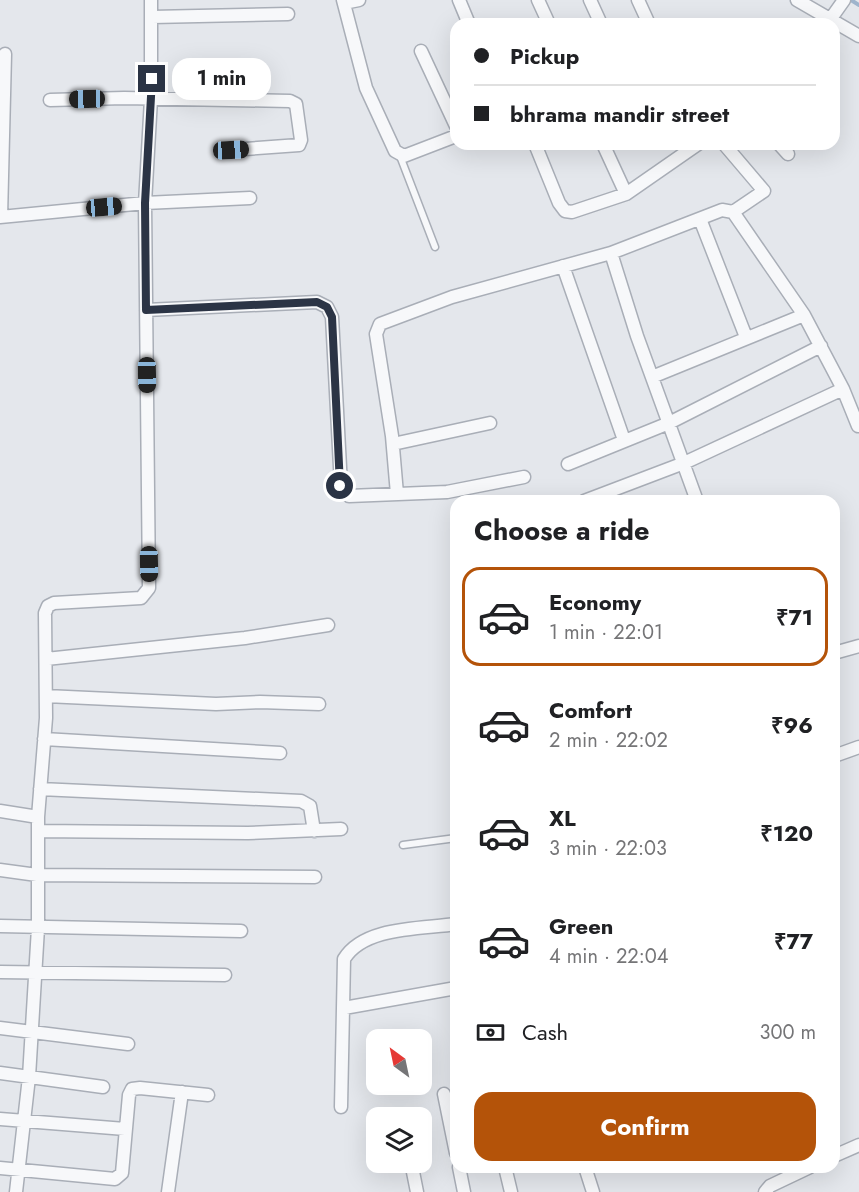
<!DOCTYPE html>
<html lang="en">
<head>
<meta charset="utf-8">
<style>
  :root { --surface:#fff; --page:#f2f2f2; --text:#202124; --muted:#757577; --line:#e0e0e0; --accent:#b45309 }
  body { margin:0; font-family:Jost,sans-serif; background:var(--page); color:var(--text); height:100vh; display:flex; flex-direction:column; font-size:22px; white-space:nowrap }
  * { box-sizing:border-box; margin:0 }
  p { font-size:20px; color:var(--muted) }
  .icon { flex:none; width:33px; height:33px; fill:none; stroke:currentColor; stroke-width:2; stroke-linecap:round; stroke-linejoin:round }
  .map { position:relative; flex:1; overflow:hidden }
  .details { position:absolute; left:450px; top:495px; width:390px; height:678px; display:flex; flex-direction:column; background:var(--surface); border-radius:18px; box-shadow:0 6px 24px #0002 }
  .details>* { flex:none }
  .hud { position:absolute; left:450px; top:18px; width:390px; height:132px; border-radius:18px; box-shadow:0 6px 24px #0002; display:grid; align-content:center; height:132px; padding:0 24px; background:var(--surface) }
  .needle { width:39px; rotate:327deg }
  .buttons { position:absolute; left:366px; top:1029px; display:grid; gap:12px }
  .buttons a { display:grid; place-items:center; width:66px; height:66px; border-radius:12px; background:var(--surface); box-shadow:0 6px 24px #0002; font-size:30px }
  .end { position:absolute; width:27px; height:27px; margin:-14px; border:8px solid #2b3445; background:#fff; box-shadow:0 0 0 3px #fff }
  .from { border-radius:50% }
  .bubble { position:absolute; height:42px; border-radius:18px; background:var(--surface); box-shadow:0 6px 24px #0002; font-size:20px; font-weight:700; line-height:42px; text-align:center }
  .car { position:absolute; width:18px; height:36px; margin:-18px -9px; border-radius:8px; box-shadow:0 0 4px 2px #0007; background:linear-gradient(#222 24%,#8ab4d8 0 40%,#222 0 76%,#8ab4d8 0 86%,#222 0) }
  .hud b { display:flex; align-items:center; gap:21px; height:57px; font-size:22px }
  .hud b+b { border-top:2px solid var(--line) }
  .hud i { width:15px; height:15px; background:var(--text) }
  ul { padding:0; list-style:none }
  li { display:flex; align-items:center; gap:18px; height:99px; margin:0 12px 9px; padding:0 12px; border:3px solid transparent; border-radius:18px }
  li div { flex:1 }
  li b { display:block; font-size:22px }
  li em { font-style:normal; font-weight:700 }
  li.selected { border-color:var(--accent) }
  li>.icon { width:54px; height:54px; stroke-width:1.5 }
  h2 { padding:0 24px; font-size:27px; line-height:72px }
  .pay { display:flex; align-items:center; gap:15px; height:66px; padding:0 24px; font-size:22px }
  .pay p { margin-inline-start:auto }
  .button { display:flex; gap:12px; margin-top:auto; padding:12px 24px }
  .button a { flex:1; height:69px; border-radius:18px; background:var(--accent); color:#fff; font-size:24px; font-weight:700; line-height:69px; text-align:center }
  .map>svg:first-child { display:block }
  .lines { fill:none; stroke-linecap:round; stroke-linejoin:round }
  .stream { stroke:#9fb4cc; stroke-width:4 }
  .lane-casing { stroke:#a9aeb7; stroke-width:9 }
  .street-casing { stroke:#a9aeb7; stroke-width:15 }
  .lane { stroke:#f7f8fa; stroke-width:6 }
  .street { stroke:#f7f8fa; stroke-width:12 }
  .route { stroke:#2b3445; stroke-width:8 }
</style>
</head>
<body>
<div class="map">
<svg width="859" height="1192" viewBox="0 0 859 1192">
  <rect width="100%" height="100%" fill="#e4e7ec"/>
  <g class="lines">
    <path class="stream" d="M851,0L859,5"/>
    <g class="lane-casing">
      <path id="lane" d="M400,156L435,247
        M403,845L456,838"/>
    </g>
    <g class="street-casing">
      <path id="street" d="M343,0L366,88L395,151L404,156L456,136
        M459,0L469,24
        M538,0L549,24
        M590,0L601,24
        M638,0L649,24
        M797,0L859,36
        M344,3L359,0
        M152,17L288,14
        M827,24L844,0
        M421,51L456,126
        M50,100L124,98L290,101L296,104L301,140L299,145L231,150
        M535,144L559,203L565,211L572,212L626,194L698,144
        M603,144L626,194
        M724,144L764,191L733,212
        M779,144L788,154
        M0,217L145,203L250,198
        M1,217L5,54
        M700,219L746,337
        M611,253L637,336L697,501
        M563,266L624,440
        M146,310L317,302L327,307L332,317L341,486L349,496L447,492L524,477
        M804,315L843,389L858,426
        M393,444L490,423
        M568,464L669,423L821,346
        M397,494L392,436L376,334L380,324L452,297L611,253L722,210L733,212L804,315L652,377
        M584,501L684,463L843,389
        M834,653L859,646
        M46,659L245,638L328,625
        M46,696L216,704L260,702L319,704
        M44,739L280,753
        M834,756L859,747
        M40,789L301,801L310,806L314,831
        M0,811L38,817
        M38,831L248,833L341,829
        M0,870L37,875L315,877
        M0,926L241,931
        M0,972L225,975
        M344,1008L456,988
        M0,1028L128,1044
        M0,1073L103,1087
        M444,1094L456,1153
        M341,1107L344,959C364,926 422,929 456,924
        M0,1119L125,1129
        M834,1156L859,1145
        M411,1162L417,1192
        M459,1167L464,1192
        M505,1167L511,1192
        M585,1167L593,1192
        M0,1168L115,1179L122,1173L129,1095L132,1089L140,1088L208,1095
        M16,1192L29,1077L38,928V817L46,718L45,613L48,606L54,603L141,598L149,588L145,203L151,99V0
        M168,1192L182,1092
        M765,1192L770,1186L810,1167"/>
    </g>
    <use href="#lane" class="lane"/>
    <use href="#street" class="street"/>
  </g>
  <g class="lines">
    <path class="route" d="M152,79L145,203L146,310L317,302L327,307L332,317L340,486"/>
  </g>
</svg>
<div class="buttons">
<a><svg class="needle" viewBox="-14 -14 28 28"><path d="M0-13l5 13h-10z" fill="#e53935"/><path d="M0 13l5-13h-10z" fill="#757577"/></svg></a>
<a><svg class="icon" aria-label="layers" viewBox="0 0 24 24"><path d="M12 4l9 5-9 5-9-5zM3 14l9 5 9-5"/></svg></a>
</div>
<i class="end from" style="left:340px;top:486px"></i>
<i class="end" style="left:152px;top:79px"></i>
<div class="bubble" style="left:172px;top:58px;width:99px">1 min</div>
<i class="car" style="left:87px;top:99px;rotate:269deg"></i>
<i class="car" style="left:231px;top:150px;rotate:87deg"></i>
<i class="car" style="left:104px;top:207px;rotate:85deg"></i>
<i class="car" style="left:147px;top:375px;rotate:179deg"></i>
<i class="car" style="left:149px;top:564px;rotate:179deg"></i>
<div class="hud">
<b><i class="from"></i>Pickup</b>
<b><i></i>bhrama mandir street</b>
</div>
<section class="details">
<h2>Choose a ride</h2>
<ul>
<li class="selected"><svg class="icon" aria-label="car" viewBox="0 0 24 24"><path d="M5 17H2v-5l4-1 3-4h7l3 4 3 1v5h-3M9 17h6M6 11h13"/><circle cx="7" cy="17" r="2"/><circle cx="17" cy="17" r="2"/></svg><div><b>Economy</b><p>1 min · 22:01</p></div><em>₹71</em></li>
<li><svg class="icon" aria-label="car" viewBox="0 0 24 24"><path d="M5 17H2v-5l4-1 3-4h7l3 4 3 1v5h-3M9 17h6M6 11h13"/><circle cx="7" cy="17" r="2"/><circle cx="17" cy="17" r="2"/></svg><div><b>Comfort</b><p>2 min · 22:02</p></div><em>₹96</em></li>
<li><svg class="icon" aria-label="car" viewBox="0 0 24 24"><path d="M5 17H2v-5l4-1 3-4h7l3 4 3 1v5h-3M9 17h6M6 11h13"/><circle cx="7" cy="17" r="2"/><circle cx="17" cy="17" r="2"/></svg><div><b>XL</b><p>3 min · 22:03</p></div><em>₹120</em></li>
<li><svg class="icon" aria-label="car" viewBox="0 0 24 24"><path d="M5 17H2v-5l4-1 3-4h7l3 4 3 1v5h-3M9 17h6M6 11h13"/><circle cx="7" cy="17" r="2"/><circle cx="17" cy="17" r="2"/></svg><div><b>Green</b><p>4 min · 22:04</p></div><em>₹77</em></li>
</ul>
<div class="pay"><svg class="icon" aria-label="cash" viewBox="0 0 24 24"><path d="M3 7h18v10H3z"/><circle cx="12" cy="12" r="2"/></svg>Cash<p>300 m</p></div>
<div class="button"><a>Confirm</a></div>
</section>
</div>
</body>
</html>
